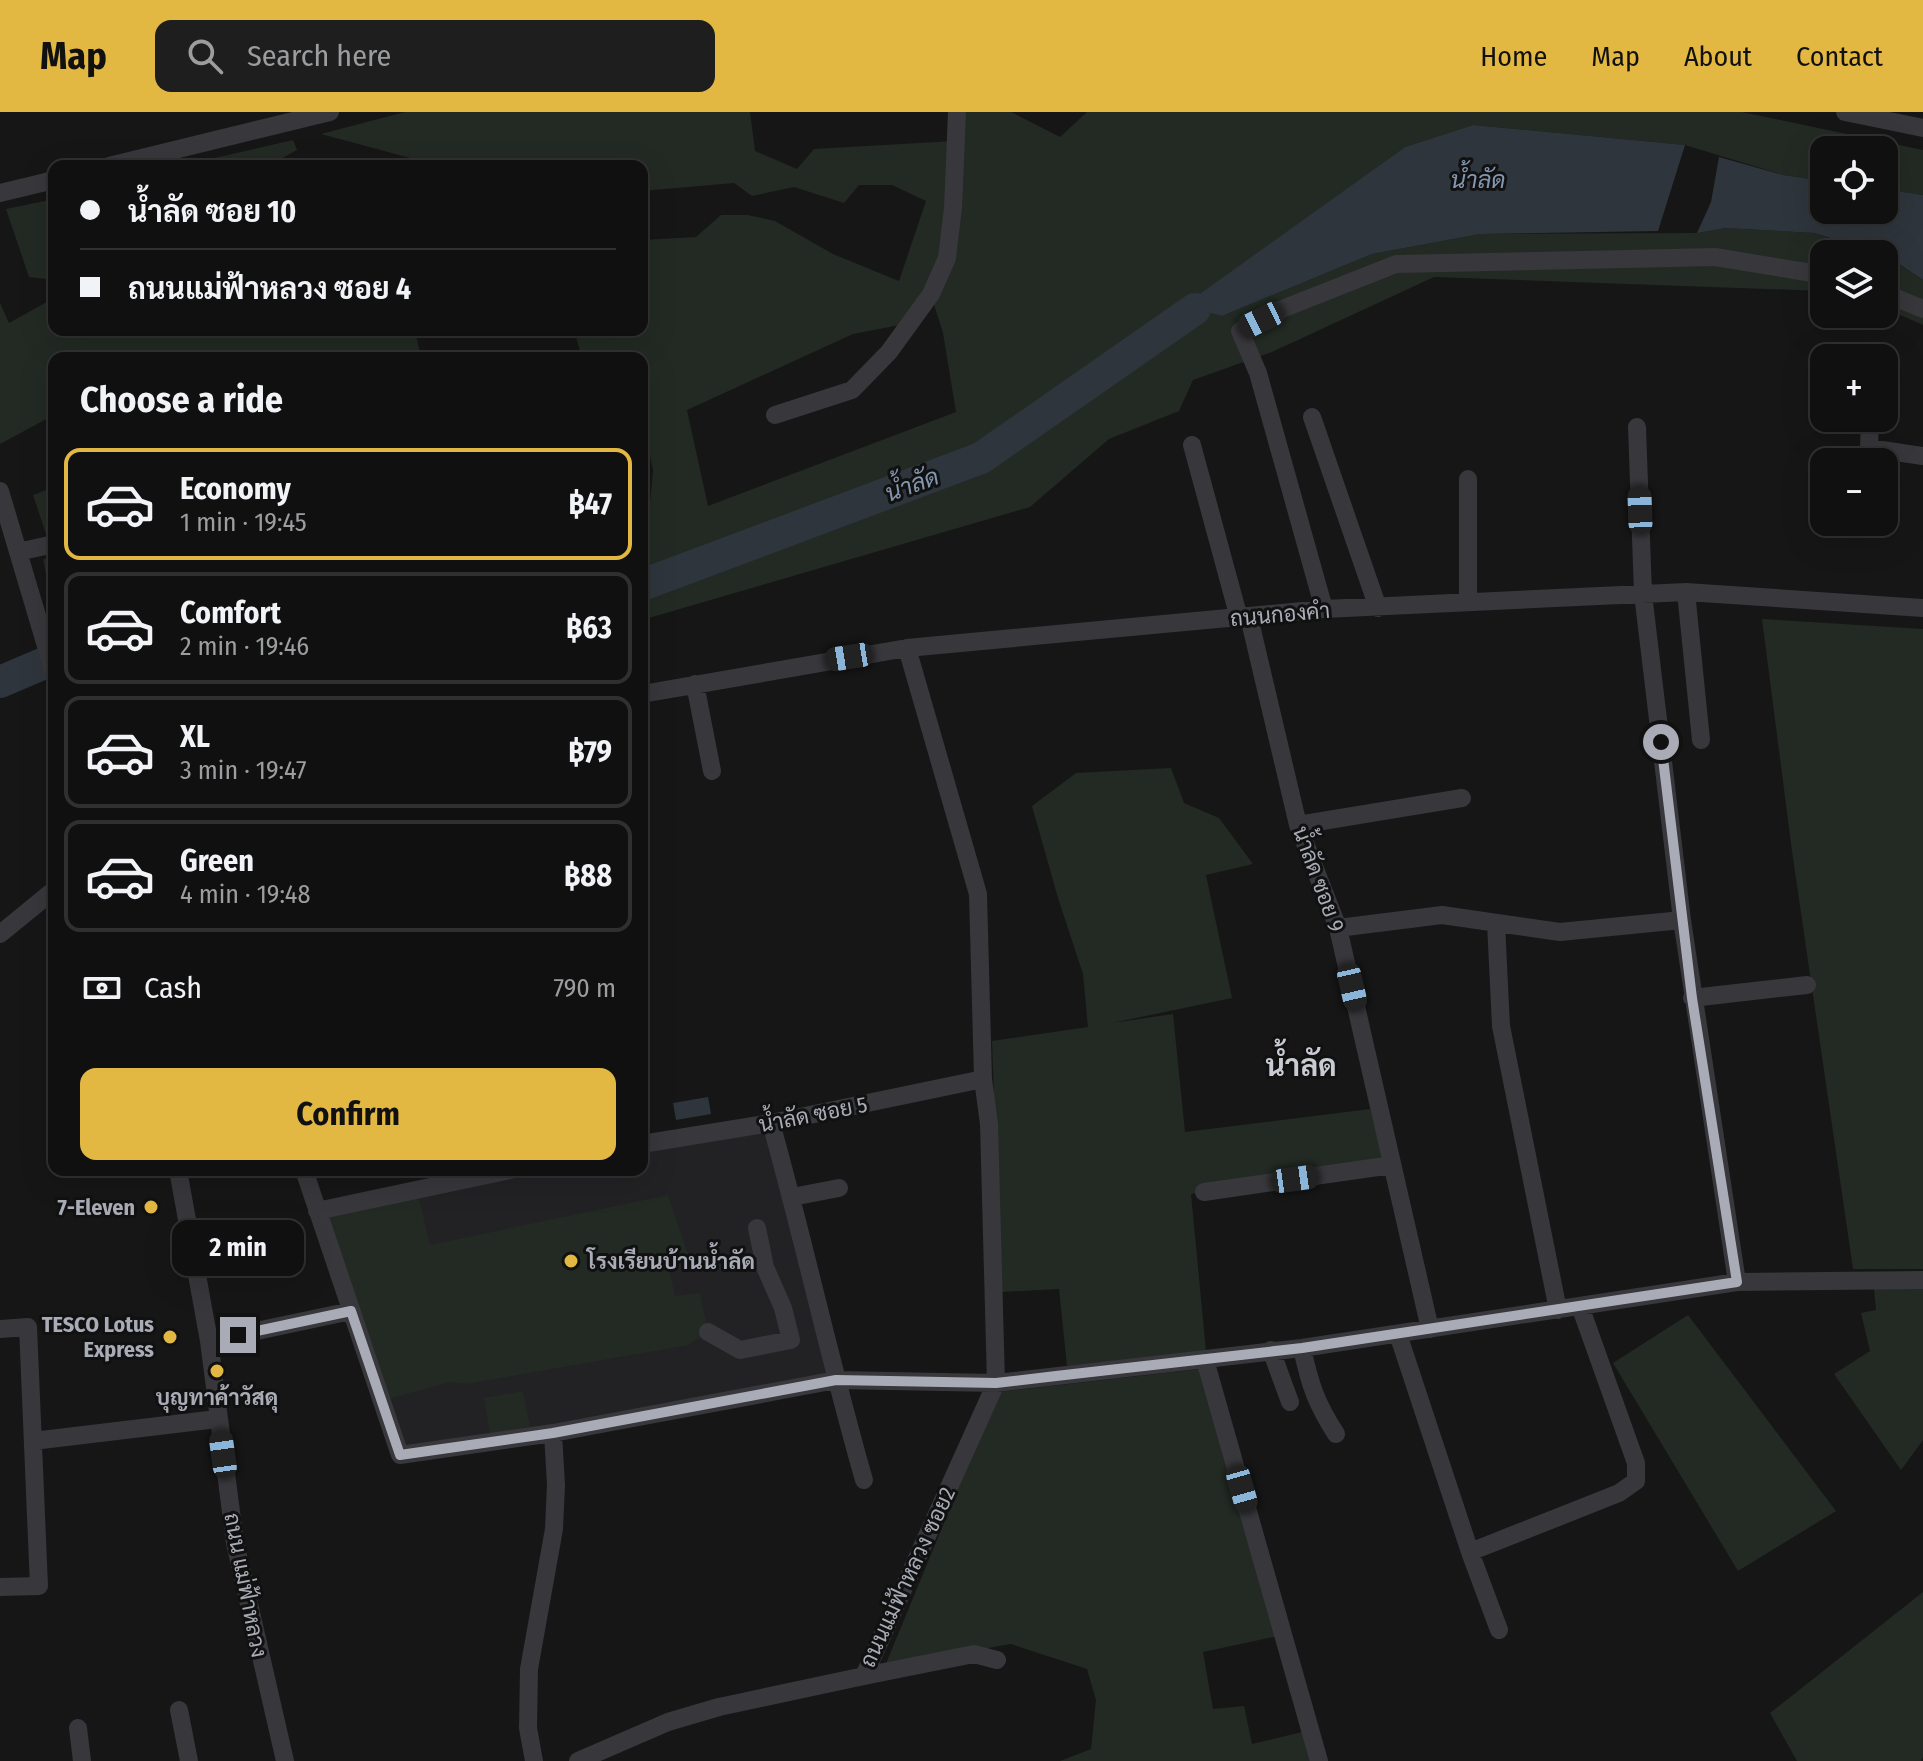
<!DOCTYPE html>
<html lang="en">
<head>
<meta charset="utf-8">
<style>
  :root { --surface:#101011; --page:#1e1e1f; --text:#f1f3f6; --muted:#9c9d9f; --line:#303031; --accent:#e3b842 }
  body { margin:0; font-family:"Fira Sans Condensed",Sarabun,sans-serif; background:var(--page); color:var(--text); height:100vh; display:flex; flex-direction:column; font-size:30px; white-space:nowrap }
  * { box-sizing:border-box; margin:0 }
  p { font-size:26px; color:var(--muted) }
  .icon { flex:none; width:44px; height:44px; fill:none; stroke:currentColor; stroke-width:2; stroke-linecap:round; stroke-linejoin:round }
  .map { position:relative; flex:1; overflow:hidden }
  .details { position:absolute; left:48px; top:240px; width:600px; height:824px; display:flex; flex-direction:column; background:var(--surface); border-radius:16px; box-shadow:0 8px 32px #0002,0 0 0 2px var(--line) }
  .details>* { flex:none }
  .banner { position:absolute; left:48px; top:48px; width:600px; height:176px; border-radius:16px; box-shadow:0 8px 32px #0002,0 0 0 2px var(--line); display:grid; align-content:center; height:176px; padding:0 32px; background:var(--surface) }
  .tools { position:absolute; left:1810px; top:24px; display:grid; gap:16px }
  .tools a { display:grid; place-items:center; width:88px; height:88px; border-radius:16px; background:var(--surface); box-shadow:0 8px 32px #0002,0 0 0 2px var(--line); font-size:40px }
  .end { position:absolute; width:36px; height:36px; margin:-18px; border:10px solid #a9acb6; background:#111; box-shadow:0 0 0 4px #111 }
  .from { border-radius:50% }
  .bubble { position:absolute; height:56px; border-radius:16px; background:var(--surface); box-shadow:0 8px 32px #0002,0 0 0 2px var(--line); font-size:26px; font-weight:700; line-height:56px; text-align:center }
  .car { position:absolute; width:24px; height:48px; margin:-24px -12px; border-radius:10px; box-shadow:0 0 6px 2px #0007; background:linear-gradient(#222 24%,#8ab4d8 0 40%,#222 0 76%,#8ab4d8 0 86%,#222 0) }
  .banner b { display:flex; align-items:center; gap:28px; height:76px; font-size:30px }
  .banner b+b { border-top:2px solid var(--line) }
  .banner i { width:20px; height:20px; background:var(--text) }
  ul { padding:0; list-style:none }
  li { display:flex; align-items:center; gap:24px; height:112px; margin:0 16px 12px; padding:0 16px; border:4px solid var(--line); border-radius:16px }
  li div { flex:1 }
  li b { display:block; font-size:30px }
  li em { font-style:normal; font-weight:700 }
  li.active { border-color:var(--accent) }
  li>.icon { width:72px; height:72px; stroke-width:1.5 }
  h2 { padding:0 32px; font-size:36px; line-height:96px }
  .pay { display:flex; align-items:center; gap:20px; height:88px; padding:0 32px; font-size:30px }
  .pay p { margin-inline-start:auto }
  .action { display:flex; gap:16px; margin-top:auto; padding:16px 32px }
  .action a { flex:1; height:92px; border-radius:16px; background:var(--accent); color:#111; font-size:32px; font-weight:700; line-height:92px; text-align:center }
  header { display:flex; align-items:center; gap:48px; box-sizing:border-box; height:112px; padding:0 40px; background:var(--accent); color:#111 }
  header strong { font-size:38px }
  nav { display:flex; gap:44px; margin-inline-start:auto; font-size:28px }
  .search { width:560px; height:72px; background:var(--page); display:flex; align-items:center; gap:20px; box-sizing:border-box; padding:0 28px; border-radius:16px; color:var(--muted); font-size:30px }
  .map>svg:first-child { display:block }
  .built { fill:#222224 }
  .green { fill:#222a23; fill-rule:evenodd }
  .water { fill:#2f353c }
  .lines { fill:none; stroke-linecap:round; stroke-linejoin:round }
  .river { stroke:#2f353c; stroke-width:32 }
  .minor { stroke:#37373c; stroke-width:18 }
  .route { stroke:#a9acb6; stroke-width:10 }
  .poi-dot { fill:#e3b842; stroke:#111112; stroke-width:3 }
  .labels { text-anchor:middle; stroke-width:6; stroke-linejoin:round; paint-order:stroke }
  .street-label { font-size:22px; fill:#a9acb6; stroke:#111112 }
  .poi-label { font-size:22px; font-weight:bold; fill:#a9acb6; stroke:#111112; text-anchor:end }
  .water-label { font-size:24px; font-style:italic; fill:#8297af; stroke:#111112 }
  .district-label { font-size:30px; font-weight:bold; fill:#c9cbd3; stroke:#111112 }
</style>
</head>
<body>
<header>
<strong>Map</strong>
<div class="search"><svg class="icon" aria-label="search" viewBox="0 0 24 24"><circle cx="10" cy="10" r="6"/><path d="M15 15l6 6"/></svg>Search here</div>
<nav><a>Home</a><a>Map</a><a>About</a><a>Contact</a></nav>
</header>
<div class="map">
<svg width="1923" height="1649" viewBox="0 0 1923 1649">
  <rect width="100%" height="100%" fill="#161617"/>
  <path class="built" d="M771,1011L836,1268L400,1343L317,1099L510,1058H642V1032Z"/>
  <path class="green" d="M405,0H750L755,39L797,57L814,37L954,29L956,0H1011L1060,25L1087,0H1742L1923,38V83L1884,77V38H1824V69L1783,63L1685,33L1473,13L1405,35L1184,194L1222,204L1372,142L1480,122L1697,121L1726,116L1814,121L1880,142H1824V179L1434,165L1272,240L1193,268L1179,299L1109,327L1030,395L642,508V411L648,412L653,358L645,321L642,317V246H582L574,218H642V128L696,125L721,103H748L775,109L833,142L899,169L926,89L892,73H859L844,91L794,75L752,84L734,71L642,79V54H440L321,22ZM931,183L943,221L956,300L708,394L687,298L853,222L910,211Z
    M293,28L297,38L268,54H180Z
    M54,87V168L29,165L6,97Z
    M1884,143L1923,168V213L1884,196Z
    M54,186V218H415L421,246H190L189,240L175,246H54V303L0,332V191L9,211Z
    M54,375V427L48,428L33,383Z
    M54,445V503L43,447Z
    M1762,507L1923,517V1157H1853L1792,739Z
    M1171,656L1184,691L1219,706L1253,752L1206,763L1232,886L1112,911L1173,902L1185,1020L1370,997L1385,1054L1191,1082L1206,1239L1067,1254L1059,1177L1001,1180L992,929L1088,915L1083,862L1058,786L1032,694L1076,661Z
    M417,1078L430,1133L668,1083L688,1142L667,1148L675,1184L700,1181L708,1220L688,1233L467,1272L450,1270L381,1289L317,1099Z
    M1873,1168H1923V1328L1901,1358L1834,1262L1870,1239L1861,1201L1876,1198Z
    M1688,1203L1836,1399L1738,1459L1613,1251Z
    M1200,1257L1278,1524L1203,1540L1213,1597L1244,1594L1252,1632L1306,1619L1314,1649H1060L1091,1637L1096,1588L1087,1557L1011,1532L885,1554L998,1280Z
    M523,1279L530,1315L490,1322L484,1286Z
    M1923,1480V1645L1921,1649H1797L1770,1601Z"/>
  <path class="water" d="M1473,13L1685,33L1658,119L1480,122L1372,142L1222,204L1183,194L1405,35Z
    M1719,45L1783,63L1824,69V98H1884V77L1923,83V168L1884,142L1814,121L1726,116L1697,121L1711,90Z
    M708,985L711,1002L676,1008L673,991Z"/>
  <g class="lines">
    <path class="river" d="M642,473L981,346L1195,197
      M0,570L54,547"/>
    <path class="minor" d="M1845,0L1923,16
      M109,54L330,0
      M0,81L54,68
      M1884,181L1923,197
      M775,303L852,278L889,240L931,182L947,146L953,96L957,0
      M1312,305L1378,496
      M1870,306L1869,336L1923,344
      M1192,333L1239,506
      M1468,367V489
      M0,379L54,561
      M18,440L54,432
      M1686,480L1701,628
      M1324,497L1258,261L1240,219L1282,197L1396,152L1715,145L1824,163
      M1249,505L1298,713L1338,816L1430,1217
      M695,572L712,659
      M642,582L907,536L1324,497L1686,480L1923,496
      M1298,713L1462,686
      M1496,811L1501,914L1558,1198
      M1338,816L1442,803L1560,820L1682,808
      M0,822L54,778
      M1692,886L1807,873
      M771,1011C804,1129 830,1250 864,1368
      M642,1032L771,1011L983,967
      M178,1058L209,1229L235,1431L285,1649
      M304,1058L400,1343L553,1321L836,1268L996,1271L1302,1236L1737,1170L1682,808L1643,482L1637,315
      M1204,1080L1392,1053
      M792,1085L839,1076
      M317,1099L510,1058
      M1737,1170L1923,1168
      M0,1217L28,1215L39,1474L0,1475
      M708,1220L740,1238L791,1228L783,1196L765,1155L757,1116
      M1398,1222L1470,1440L1619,1381L1636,1369V1351L1580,1194
      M209,1229L351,1199
      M1302,1236C1310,1273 1316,1291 1336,1322
      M1271,1238L1290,1290
      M1205,1248L1319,1649
      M33,1329L217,1307
      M1470,1440L1499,1518
      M864,1564L974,1542L997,1548
      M179,1598L189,1649
      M78,1616L82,1649
      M534,1649L528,1616L529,1557L554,1417L556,1373L553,1321
      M578,1649L668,1610L719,1595L864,1564L996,1271L989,1012L983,967L978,782L907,536"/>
  </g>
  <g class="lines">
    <path class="route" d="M238,1223L351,1199L400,1343L553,1321L836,1268L996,1271L1056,1264L1302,1236L1737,1170L1692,886L1661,630"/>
  </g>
  <g class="poi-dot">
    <circle cx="151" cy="1095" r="8"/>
    <circle cx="571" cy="1149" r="8"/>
    <circle cx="170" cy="1225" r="8"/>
    <circle cx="217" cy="1259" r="8"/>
  </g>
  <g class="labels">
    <g class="street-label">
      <text transform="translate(1280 502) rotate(-5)" y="8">ถนนกองคำ</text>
      <text transform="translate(1319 767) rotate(70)" y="8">น้ำลัด ซอย 9</text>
      <text transform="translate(813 1002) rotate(-11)" y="8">น้ำลัด ซอย 5</text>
      <text transform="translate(907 1465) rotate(-65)" y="8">ถนนแม่ฟ้าหลวง ซอย2</text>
      <text transform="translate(246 1473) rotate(79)" y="8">ถนน แม่ฟ้าหลวง</text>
    </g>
    <g class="poi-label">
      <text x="135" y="1103">7-Eleven</text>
      <text x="587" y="1157" text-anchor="start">โรงเรียนบ้านน้ำลัด</text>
      <text x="154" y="1220">TESCO Lotus<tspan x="154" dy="25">Express</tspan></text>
      <text x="217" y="1293" text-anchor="middle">บุญทาค้าวัสดุ</text>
    </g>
    <g class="water-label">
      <text x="1478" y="76">น้ำลัด</text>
      <text transform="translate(912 373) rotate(-20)" y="8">น้ำลัด</text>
    </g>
    <g class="district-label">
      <text x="1301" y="964">น้ำลัด</text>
    </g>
  </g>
</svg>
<div class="tools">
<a><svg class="icon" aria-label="locate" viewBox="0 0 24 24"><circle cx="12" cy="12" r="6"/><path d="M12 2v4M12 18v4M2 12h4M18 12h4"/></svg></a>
<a><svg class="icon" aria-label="layers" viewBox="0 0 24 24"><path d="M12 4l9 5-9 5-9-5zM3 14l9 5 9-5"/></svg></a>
<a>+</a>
<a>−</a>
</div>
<i class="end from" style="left:1661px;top:630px"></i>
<i class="end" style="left:238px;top:1223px"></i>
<div class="bubble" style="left:172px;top:1108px;width:132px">2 min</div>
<i class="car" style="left:1261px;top:208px;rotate:244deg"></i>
<i class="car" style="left:1640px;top:398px;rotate:358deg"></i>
<i class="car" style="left:849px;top:545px;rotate:261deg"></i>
<i class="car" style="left:1352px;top:875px;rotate:167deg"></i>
<i class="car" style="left:1295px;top:1067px;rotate:82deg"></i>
<i class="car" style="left:223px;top:1342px;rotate:352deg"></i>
<i class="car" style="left:1242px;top:1377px;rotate:164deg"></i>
<div class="banner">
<b><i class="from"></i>น้ำลัด ซอย 10</b>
<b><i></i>ถนนแม่ฟ้าหลวง ซอย 4</b>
</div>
<section class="details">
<h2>Choose a ride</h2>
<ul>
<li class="active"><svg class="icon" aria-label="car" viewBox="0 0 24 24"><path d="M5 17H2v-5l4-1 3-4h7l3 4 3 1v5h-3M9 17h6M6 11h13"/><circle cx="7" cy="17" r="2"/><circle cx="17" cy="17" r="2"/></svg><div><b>Economy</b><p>1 min · 19:45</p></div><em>฿47</em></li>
<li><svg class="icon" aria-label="car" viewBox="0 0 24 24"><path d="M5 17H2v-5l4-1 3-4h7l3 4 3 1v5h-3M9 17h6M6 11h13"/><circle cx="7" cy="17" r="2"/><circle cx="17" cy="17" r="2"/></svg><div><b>Comfort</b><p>2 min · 19:46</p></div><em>฿63</em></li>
<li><svg class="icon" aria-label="car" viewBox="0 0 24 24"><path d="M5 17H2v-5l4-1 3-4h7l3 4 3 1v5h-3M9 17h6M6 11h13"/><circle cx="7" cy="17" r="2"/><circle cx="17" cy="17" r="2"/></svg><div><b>XL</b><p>3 min · 19:47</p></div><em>฿79</em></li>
<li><svg class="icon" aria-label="car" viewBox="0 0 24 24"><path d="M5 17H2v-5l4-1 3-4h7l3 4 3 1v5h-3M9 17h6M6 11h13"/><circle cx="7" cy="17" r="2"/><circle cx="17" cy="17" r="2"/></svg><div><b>Green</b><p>4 min · 19:48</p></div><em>฿88</em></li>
</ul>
<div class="pay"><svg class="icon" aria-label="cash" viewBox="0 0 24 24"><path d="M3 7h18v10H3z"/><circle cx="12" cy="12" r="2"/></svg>Cash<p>790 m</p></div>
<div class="action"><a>Confirm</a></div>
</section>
</div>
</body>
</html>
